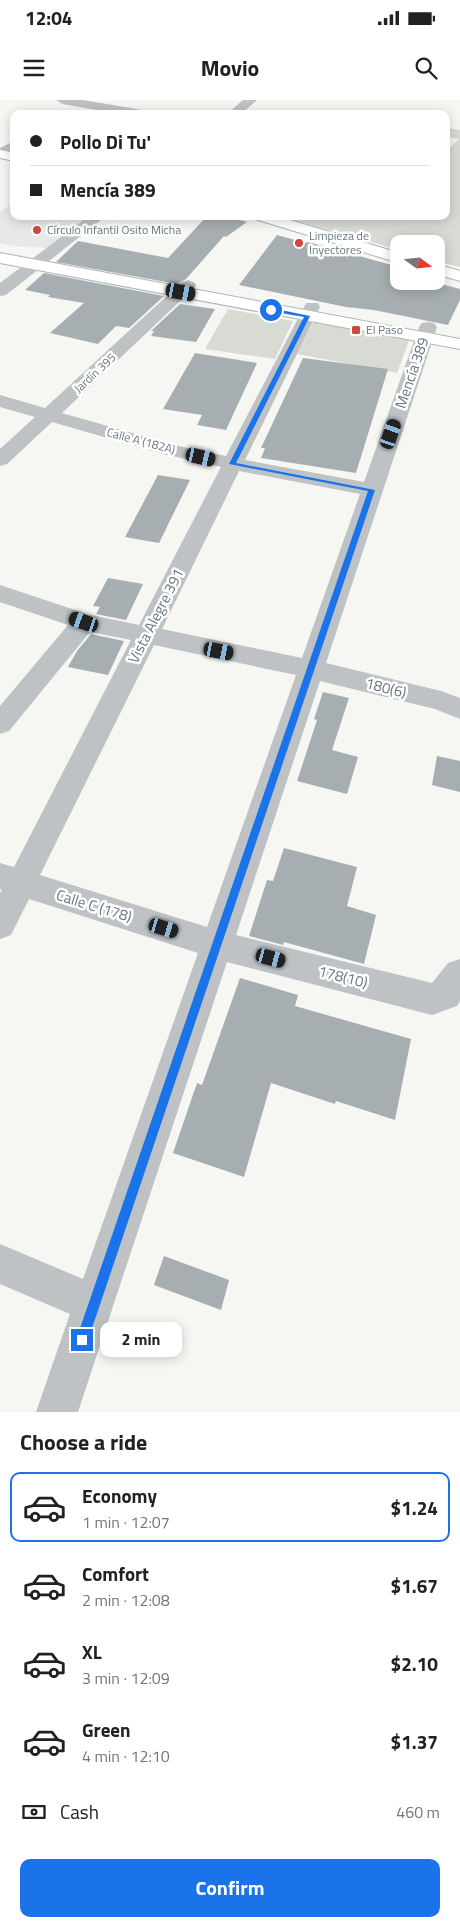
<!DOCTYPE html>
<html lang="en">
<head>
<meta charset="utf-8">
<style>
  :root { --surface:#fff; --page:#f6f6f6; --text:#202124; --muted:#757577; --line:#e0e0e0; --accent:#1a73e8 }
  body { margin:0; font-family:"Titillium Web",sans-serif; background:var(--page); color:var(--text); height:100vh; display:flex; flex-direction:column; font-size:19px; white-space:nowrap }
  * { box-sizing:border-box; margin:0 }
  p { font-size:16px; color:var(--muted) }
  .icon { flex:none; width:28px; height:28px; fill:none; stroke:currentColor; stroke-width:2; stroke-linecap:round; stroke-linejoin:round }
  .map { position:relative; height:1312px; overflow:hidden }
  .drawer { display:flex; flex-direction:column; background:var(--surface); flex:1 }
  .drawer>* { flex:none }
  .banner { position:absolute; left:10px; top:10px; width:440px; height:110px; border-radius:10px; box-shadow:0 2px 12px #0003; display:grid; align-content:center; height:110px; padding:0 20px; background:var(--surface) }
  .needle { width:32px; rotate:105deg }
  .tools { position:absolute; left:390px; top:135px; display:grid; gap:10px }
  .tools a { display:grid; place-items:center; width:55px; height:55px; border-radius:10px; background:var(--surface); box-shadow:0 2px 12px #0003; font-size:25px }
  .end { position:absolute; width:22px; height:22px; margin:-11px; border:6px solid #1a73e8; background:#fff; box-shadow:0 0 0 2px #fff }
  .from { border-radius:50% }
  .bubble { position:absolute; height:35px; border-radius:10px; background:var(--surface); box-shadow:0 2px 12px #0003; font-size:16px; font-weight:700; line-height:35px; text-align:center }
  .car { position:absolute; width:15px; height:30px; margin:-15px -8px; border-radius:6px; box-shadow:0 0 4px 1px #0007; background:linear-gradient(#222 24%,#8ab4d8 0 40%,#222 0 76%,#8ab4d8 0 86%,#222 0) }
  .banner b { display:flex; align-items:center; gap:18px; height:48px; font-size:19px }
  .banner b+b { border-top:1px solid var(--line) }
  .banner i { width:12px; height:12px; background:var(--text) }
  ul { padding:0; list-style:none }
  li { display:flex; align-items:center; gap:15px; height:70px; margin:0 10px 8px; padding:0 10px; border:2px solid transparent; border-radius:10px }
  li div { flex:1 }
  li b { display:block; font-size:19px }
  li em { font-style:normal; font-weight:700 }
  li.active { border-color:var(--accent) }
  li>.icon { width:45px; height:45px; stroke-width:1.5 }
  h2 { padding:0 20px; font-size:22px; line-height:60px }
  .pay { display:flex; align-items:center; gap:12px; height:55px; padding:0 20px; font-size:19px }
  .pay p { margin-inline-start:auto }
  .cta { display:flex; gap:10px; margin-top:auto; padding:10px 20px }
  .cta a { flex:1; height:58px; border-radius:10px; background:var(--accent); color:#fff; font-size:20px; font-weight:700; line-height:58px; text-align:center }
  .status { display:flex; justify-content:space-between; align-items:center; height:35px; padding:0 25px; background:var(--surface); direction:ltr }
  .status svg { height:14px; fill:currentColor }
  header { display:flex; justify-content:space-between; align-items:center; height:65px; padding:0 20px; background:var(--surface); font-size:22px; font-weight:700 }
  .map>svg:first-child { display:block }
  .built { fill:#e7e8e7 }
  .green { fill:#d7dbd3 }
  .building { fill:#a6aeb2 }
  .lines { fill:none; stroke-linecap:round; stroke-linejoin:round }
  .major-casing { stroke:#afb5b7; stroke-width:2 }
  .minor { fill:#bec2c5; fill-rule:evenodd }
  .major { fill:#fff; fill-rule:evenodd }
  .route { fill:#1a73e8 }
  .poi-dot { fill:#d04839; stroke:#fff; stroke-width:2 }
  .labels { text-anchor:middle; stroke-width:5; stroke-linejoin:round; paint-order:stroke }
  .far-poi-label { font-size:12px; fill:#687981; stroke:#fff; text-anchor:start }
  .far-street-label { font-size:12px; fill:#687981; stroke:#fff }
  .street-label { font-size:15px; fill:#687981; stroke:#fff }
</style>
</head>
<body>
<div class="status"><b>12:04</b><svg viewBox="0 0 49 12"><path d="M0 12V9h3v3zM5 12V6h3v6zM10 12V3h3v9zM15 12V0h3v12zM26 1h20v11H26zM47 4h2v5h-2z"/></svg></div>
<header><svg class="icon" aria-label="menu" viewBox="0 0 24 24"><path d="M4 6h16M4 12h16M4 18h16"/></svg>Movio<svg class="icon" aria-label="search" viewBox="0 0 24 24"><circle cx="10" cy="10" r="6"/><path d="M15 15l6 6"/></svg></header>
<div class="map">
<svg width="460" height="1312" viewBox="0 0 460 1312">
  <rect width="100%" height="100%" fill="#f6f6f3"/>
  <path class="built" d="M14,102V116H92L50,148L15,146L0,143V112Z"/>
  <path class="green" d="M446,28L460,30V167L436,161V144H399V150L280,116H446V51L459,39L446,37Z
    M228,209L293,221L275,259L205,249Z
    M314,221L410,238L397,273L297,254Z"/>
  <path class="building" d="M207,116H225L247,122L226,137L224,136L186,179L177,184L56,162L78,141L168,158Z
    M277,135L306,143L308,142L399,167V181H430L460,189V200L448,225L374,210L346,207L239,185Z
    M44,173L164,196L129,228L116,226L98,244L50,233L84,203L48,197L50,195L25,190Z
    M180,204L215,209L196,242L151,236L154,231H151Z
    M195,253L257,263L226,330L197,325L202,315L163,309Z
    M303,258L388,269L356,373L261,358L265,348H261Z
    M158,375L190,380L159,443L125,437Z
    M108,478L143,484L126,520L96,514L100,507L93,506Z
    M91,534L124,541L108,575L68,567L77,551Z
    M323,592L349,598L332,650L358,657L347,694L297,681L317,620L314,619Z
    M437,656L460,661V692L432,685Z
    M284,748L357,767L347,806L376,815L364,864L284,842L283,845L249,836L267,780L273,781Z
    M240,878L298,895L295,906L411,939L395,1020L336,1001L335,1004L271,983L244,1077L173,1053L197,983L202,985Z
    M164,1156L229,1180L221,1210L154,1185Z"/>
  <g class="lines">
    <g class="major-casing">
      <path id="major" d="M0,50L14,53V61L0,58Z
        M253,116H277L399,153V163L255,119Z
        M0,153L460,239V249L0,163Z
        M436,164L460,171V181L436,174Z"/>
    </g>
    <path class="minor" d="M56,0H83L142,10L148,14H120L62,4Z
      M243,0H257L241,14H227Z
      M14,41V51L0,58V48Z
      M89,116H106L6,195L0,196V183Z
      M188,180L194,182L196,185L194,188L62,313L174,345L226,356L304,207L306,203H318L320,207L245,360L364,382L419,227L422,223L428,222L434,223L437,227L326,563L441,591L460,598V619L435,609L320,581L236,835L432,883L448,863L460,859V901L457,906L432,915L227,862L78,1312H36L70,1214L0,1184V1144L83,1179L198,853L29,799L11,835L0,839V793L2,790L0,789V763L14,767L131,540L90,532L9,631L0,634V606L68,525L0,502V485L87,514L139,525L221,367L163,354L52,322L7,364L0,366V349L35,317L0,307V295L45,308L182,182ZM239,371L360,394L302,558L162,529ZM154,545L296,575L207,827L40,775Z"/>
    <use href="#major" class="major"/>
  </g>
  <path class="route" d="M271,208L310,216L236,363L375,390L88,1240L86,1244L82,1246L77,1244L76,1240L368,391L229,364L304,217L269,211Z"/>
  <g class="poi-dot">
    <circle cx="37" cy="130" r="5"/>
    <circle cx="299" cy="143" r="5"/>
    <rect x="351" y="225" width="10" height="10" rx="2.5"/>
  </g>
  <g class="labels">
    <g class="far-poi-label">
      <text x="47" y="134">Círculo Infantil Osito Micha</text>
      <text x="309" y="140">Limpieza de<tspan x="309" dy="14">Inyectores</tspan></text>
      <text x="366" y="234">El Paso</text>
    </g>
    <g class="far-street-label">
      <text transform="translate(95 273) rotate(-43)" y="4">Jardín 395</text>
      <text transform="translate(141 341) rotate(15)" y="4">Calle A (182A)</text>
    </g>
    <g class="street-label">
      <text transform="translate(412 273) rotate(-71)" y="5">Mencía 389</text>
      <text transform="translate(156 516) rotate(-63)" y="5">Vista Alegre 391</text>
      <text transform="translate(386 588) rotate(14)" y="5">180(6)</text>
      <text transform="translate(94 806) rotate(17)" y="5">Calle C (178)</text>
      <text transform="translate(343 877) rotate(14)" y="5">178(10)</text>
    </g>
  </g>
</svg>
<div class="tools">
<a><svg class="needle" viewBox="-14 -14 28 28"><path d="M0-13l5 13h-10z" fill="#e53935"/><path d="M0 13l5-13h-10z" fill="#757577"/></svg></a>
</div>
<i class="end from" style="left:271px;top:210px"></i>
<i class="end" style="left:82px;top:1240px"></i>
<div class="bubble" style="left:100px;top:1222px;width:82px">2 min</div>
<i class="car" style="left:181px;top:192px;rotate:101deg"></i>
<i class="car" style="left:391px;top:334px;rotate:19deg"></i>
<i class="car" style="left:201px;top:357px;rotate:103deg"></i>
<i class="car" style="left:84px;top:522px;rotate:289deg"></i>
<i class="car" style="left:219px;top:551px;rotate:101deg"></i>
<i class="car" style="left:164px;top:828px;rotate:107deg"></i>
<i class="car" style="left:271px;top:858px;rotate:105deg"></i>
<div class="banner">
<b><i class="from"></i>Pollo Di Tu'</b>
<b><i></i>Mencía 389</b>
</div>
</div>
<section class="drawer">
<h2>Choose a ride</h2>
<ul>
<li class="active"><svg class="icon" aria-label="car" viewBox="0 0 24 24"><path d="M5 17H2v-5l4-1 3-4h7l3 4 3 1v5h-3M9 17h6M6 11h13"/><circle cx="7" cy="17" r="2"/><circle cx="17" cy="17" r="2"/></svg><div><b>Economy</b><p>1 min · 12:07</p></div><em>$1.24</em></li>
<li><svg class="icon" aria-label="car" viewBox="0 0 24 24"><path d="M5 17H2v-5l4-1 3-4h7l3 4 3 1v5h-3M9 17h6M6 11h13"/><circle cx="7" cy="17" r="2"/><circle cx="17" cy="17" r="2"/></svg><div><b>Comfort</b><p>2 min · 12:08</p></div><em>$1.67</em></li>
<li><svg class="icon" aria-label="car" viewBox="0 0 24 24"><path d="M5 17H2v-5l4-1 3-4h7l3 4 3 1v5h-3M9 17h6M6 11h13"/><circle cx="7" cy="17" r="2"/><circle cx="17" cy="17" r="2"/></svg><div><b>XL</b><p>3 min · 12:09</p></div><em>$2.10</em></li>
<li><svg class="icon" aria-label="car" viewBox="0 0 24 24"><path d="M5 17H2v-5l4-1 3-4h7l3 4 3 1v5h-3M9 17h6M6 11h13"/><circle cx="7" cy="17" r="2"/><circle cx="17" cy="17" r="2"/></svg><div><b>Green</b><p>4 min · 12:10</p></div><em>$1.37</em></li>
</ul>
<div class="pay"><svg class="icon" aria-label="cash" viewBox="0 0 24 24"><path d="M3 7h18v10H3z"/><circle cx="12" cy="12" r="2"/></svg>Cash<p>460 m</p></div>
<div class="cta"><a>Confirm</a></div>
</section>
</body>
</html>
